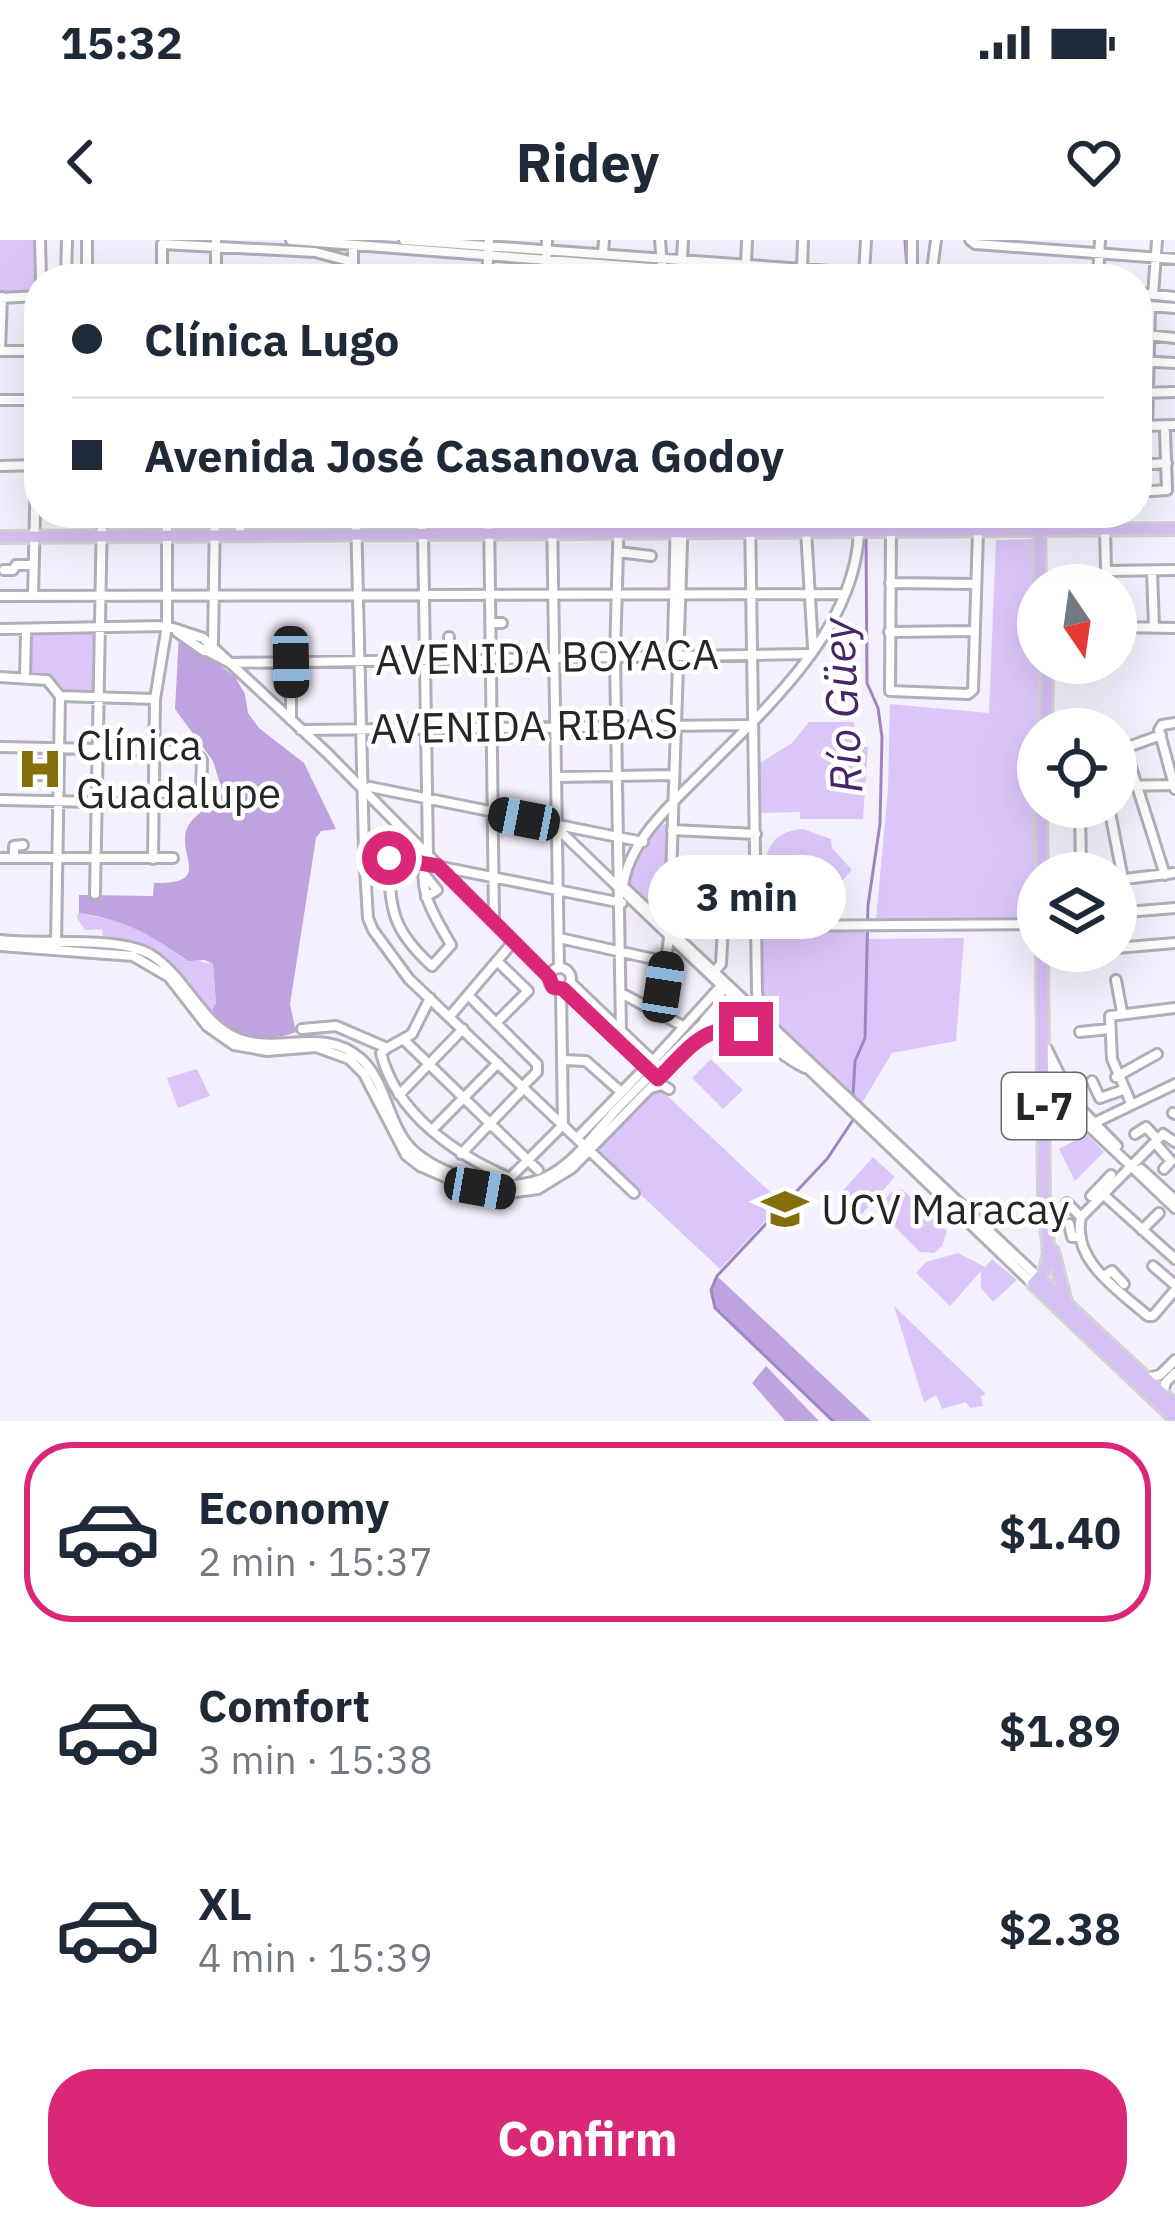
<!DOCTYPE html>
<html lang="en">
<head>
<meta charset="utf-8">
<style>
  :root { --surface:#fff; --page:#f2f2f3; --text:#1f2937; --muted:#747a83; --line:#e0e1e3; --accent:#db2777 }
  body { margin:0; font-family:"IBM Plex Sans",sans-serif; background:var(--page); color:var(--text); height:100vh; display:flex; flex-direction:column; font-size:45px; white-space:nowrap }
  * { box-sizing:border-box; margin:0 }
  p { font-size:39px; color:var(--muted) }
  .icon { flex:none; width:66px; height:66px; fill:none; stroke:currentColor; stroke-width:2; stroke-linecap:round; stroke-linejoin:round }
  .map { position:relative; height:1181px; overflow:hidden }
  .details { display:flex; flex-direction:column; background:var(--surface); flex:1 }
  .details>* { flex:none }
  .banner { position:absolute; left:24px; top:24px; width:1128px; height:264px; border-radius:48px; box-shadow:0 12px 48px #0002; display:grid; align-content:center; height:264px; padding:0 48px; background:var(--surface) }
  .needle { width:78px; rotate:167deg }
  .controls { position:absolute; left:1017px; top:324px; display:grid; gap:24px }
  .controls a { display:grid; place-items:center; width:120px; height:120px; border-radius:50%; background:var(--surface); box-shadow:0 12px 48px #0002; font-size:60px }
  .end { position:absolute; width:54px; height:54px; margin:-27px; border:15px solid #db2777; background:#fff; box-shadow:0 0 0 6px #fff }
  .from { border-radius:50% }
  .bubble { position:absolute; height:84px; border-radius:42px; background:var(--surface); box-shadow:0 12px 48px #0002; font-size:39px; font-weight:700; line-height:84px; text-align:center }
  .car { position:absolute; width:36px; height:72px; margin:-36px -18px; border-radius:15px; box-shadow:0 0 9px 3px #0007; background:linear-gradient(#222 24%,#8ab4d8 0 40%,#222 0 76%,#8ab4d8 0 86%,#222 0) }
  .banner b { display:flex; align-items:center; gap:42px; height:114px; font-size:45px }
  .banner b+b { border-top:3px solid var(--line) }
  .banner i { width:30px; height:30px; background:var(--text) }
  ul { padding:21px 0 0; list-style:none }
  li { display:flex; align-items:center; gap:36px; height:180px; margin:0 24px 18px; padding:0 24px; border:6px solid transparent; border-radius:48px }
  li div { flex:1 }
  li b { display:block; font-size:45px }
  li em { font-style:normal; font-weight:700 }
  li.on { border-color:var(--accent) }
  li>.icon { width:108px; height:108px; stroke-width:1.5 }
  .primary-button { display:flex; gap:24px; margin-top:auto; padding:24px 48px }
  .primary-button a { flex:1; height:138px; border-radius:48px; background:var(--accent); color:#fff; font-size:48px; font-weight:700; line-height:138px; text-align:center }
  .status { display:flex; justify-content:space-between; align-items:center; height:84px; padding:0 60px; background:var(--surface); direction:ltr }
  .status svg { height:33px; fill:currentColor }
  header { display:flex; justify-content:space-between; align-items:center; height:156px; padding:0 48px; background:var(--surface); font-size:54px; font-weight:700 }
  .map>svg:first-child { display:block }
  .green { fill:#dcc6f9 }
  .forest { fill:#bea3e0 }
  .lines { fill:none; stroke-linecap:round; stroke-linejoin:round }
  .stream { stroke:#a086c1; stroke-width:3 }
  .minor-casing { stroke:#b2adb9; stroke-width:14 }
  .major-casing { stroke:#d4d3d4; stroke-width:16 }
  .minor { stroke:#fff; stroke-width:8 }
  .major { stroke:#d6bff2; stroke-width:10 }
  .route { stroke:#db2777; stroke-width:15 }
  .labels { text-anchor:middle; stroke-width:9; stroke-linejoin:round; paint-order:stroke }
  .shield { fill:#fff; stroke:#68666a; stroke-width:3 }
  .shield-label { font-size:39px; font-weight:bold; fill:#27252a }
  .street-label { font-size:42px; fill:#27252a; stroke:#fff }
  .poi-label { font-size:42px; fill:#27252a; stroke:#fff; text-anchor:start }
  .water-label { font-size:45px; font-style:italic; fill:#472369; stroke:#fff }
</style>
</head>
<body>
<div class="status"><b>15:32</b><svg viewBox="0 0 49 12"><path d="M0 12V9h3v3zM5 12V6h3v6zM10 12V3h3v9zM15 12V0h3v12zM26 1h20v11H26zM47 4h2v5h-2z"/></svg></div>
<header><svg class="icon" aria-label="back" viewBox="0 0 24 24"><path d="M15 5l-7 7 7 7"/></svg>Ridey<svg class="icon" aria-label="heart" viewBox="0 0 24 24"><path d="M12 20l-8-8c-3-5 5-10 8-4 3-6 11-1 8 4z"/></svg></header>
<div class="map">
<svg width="1175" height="1181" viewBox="0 0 1175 1181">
  <rect width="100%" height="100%" fill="#f5f0fd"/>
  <path class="green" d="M0,0H37L38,52L0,55Z
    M1039,299L1038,679L876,680L888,549L890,464L989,473L996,300Z
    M30,393H100V456L61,455L57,446L30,437Z
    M809,482H854L853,507H868L863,579H800V572L761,573L760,523L792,503Z
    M666,584L669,591L663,680L626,646L625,640L658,586Z
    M803,589L831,599L832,608L852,630C836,645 819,679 787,667C775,662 773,659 760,657C764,626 761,592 803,589Z
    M78,673L127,683L146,691L183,718L213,724L216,764L212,770C229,785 242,789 260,800L233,797L151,714L84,700L103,697L102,689L85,690L77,678Z
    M758,683L862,684L867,699L964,698L956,801L892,813L862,863L759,773Z
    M711,819L743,850L723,869L692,838Z
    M197,829L210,856L178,868L167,838Z
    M661,850L782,963L720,1029L594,911L653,851Z
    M1087,894L1104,912L1075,941L1059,909Z
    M873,917L895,937L859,977L837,957Z
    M902,949L947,991L942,1006L934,1013L920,1012L884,976L881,966L890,953Z
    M958,1013L985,1027L992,1019L1017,1040L993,1062L981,1048V1031L950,1066L916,1033L926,1022Z
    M894,1066L986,1154L981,1156L983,1166L970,1168L966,1162L942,1169L936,1155L924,1162Z"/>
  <path class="forest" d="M179,394L235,437L245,454L248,473L259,488L304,523L336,589L321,591L316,598L290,764L296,792C266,804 232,797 212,770L216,763L213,724L205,720L188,721C150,694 126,680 79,673V655L153,656L154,643C216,644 174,614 188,586C196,572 214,566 223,553L213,521L175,469Z
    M717,1036L871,1181H833L715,1068L711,1050Z
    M766,1126L819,1181H785L752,1143Z"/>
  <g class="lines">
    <path class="stream" d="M905,0L907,30
      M866,276V273
      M853,855L855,821L865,798L868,665L880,584L882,497L878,468L867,443L866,293
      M1162,1139L1175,1127
      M833,1181L715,1068L711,1050L717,1036L827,919L853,880"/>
    <g class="minor-casing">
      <path id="minor" d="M40,0L41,39
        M87,0V39
        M216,0V39
        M291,0L792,39
        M404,0L942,39
        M660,0L663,39
        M912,0V37
        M970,0L975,4L1175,19
        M162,4L315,12L353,22
        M603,14L604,0
        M682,20L683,0
        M746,25L747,0
        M802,28L803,0
        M864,34L866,0
        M41,38L74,39
        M66,38L67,0
        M931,38L936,0
        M162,39V5
        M353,39V5
        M487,39L489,0
        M546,39L547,0
        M1098,39L1100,0
        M1137,53L1175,57
        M1153,55L1157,0
        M0,58L39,56
        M1137,65L1175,68
        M1137,94L1175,98
        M0,111L2,57
        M0,111H39
        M1137,121L1175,123
        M1137,153L1175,152
        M0,160H38
        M1137,186L1175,185
        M1147,186L1150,66
        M1137,225L1167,223
        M0,226L39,225
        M1137,252L1167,250L1165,192
        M356,273L364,612L368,678L373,690L409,739L634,953
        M422,273V289
        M489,273L494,679
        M552,273L559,728
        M619,273L615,416L621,792
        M750,273L757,752L760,774
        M805,273L813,408
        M840,273V285
        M858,273L859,285
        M938,273V285
        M1105,289L1106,331L1175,330
        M891,290L890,451L968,454L973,450L978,291
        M240,292L241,273
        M618,312L651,316
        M4,330H13L16,325H34
        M1152,331L1154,388
        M890,343L976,344
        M0,356L844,354
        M33,356L39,107
        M490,383H502
        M1116,387L1175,388
        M0,389L167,386L203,398L327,513L549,737
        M177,392L204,411
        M889,392L974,391
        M449,397V419
        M213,403L215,273
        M673,403L676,273
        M203,409L230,423L809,414
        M291,422V480
        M0,437L47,440L60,456L56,704
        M25,438L26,392
        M60,456L154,459
        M1175,483L1162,485L1159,490L1175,549
        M301,490L747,485
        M1116,494L1125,508L1165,635
        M0,507L194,511L202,520L201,557L193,564L0,560
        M1125,508L1161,495
        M37,525H44L43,535H37Z
        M557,537L671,535
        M1116,546L1174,545
        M363,550L370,547L643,602
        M1080,567L1081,633
        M1109,567L1123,639
        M558,589L617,646L626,649L1039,1038
        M672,590L756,594
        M364,612L428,625
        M0,618H173
        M14,618V606L23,605
        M389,618C390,670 392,690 432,726L451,705C435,676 414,648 428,615L423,294
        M153,619L155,459L167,386V273
        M442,627L622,663
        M425,635L437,650L426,657
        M1116,640L1175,633
        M623,648C627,604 670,565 700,535C765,469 855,391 859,292
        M95,654L102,273
        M626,654L1033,1044
        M1116,673L1175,668
        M757,686L1038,684
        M559,698L667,722
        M0,700C42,705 121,695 153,716C188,739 204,791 246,801C285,811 325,788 360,818C388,842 387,888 415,912C448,940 514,957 552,934C578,919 597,890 617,869C644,841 673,813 701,785L727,776L770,784
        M0,706L133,716L169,737L207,786L234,805L267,811L316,807L349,819L364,834L406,915L420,926L457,942L509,953L538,949L572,928L700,797C748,770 765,809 805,828
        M1116,708L1175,703
        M1048,714L1085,711
        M549 739a11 11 0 1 1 22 0a11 11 0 1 1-22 0Z
        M714,732L721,724L723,686
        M1116,740L1122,772
        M570,742L660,828
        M564,750L653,834
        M621,753L683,786
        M469,756L537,824V832L522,847
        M659,773L669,698L683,273
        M450,776L513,702
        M704,781L719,764L721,748
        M496,783L528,751L498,722
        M302,789L336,786L387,808L412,794L430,758
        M1080,792L1109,789
        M404,800L538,930
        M387,808L381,813C396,874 456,915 510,938L563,885L561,750
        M1047,809L1072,860L1117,906
        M563,820L586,821L621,852
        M653,821L720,747
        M1046,821L1071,869L1175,968
        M1116,837L1157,814
        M1092,841L1100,858L1123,850
        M651,848L662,845L669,849
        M399,855L463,789
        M1131,863L1112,819L1110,776L1175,768
        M1173,873L1175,874
        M1090,885L1175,844
        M432,890L498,823
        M1135,894L1146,887L1157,899
        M577,898L646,827
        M1175,902L1163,894L1081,977C1071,1020 1119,1051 1148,1076H1153L1175,1050
        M1155,903L1171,921L1164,929
        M461,914L524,848
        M1141,929L1175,960
        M1091,956L1111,935
        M1105,956L1175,1019
        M1067,963L1081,977
        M1069,984L1072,997H1081
        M1142,990L1159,973
        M1153,1026L1175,1045
        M1104,1036L1112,1031L1124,1044
        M1147,1138L1160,1135L1175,1120
        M1163,1152L1166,1142L1175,1133"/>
    </g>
    <g class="major-casing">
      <path id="major" d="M1046,273L1057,285
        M1039,288L1040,345
        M0,297L1175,289
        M1046,489L1047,423
        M1041,567L1042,633
        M1042,711L1044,962L1049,1013L1045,1030L1033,1044L1175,1179
        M1053,1011L1067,1066
        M1039,1038L1175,1165"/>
    </g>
    <use href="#minor" class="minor"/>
    <use href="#major" class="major"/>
  </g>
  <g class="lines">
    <path class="route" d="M389,618L438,626L549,737L553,747L563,749L658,839C685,812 704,783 746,789"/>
  </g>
  <defs>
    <g id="hospital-bare" transform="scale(3.6)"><path d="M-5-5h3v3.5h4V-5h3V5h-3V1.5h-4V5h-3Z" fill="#846e0b" stroke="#fff" stroke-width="2.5" paint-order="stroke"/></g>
    <g id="university-bare" transform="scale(3.6)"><path d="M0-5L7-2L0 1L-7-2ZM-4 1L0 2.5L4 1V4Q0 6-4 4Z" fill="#846e0b" stroke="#fff" stroke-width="2.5" paint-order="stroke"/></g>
  </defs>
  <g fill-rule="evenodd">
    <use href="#hospital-bare" x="40" y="529"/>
    <use href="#university-bare" x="785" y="969"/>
  </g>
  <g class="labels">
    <rect class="shield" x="1002" y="833" width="84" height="66" rx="9"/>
    <g class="shield-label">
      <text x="1044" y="880">L-7</text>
    </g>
    <g class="street-label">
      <text transform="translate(547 417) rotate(-1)" y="15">AVENIDA BOYACA</text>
      <text transform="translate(524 486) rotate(-1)" y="15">AVENIDA RIBAS</text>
    </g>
    <g class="poi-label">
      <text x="76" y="520">Clínica<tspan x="76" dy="48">Guadalupe</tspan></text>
      <text x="821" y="984">UCV Maracay</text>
    </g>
    <g class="water-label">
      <text transform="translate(842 466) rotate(-93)" y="16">Río Güey</text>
    </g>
  </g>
</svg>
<div class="controls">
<a><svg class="needle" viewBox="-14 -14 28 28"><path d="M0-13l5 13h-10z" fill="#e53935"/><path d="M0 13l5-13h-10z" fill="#747a83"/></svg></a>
<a><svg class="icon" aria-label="locate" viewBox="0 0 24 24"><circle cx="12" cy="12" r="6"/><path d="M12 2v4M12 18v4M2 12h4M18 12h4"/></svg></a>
<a><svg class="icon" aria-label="layers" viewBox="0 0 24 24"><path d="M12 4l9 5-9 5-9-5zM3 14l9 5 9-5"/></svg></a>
</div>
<i class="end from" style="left:389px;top:618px"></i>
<i class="end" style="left:746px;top:789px"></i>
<div class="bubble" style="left:648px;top:615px;width:198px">3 min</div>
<i class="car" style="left:291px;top:422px;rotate:179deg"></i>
<i class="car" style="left:524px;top:579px;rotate:281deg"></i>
<i class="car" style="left:663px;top:747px;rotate:9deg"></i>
<i class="car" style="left:480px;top:948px;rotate:100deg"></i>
<div class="banner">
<b><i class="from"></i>Clínica Lugo</b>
<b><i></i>Avenida José Casanova Godoy</b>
</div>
</div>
<section class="details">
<ul>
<li class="on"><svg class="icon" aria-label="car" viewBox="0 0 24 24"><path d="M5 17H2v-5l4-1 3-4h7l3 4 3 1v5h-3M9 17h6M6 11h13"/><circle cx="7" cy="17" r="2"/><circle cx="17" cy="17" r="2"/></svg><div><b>Economy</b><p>2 min · 15:37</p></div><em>$1.40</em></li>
<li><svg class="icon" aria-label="car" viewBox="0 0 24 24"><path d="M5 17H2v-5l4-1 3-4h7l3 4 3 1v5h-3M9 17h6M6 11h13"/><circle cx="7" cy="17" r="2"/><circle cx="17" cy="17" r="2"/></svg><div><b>Comfort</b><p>3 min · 15:38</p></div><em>$1.89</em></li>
<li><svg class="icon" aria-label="car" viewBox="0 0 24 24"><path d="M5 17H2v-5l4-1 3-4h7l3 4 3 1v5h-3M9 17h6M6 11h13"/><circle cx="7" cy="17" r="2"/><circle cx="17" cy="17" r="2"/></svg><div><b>XL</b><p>4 min · 15:39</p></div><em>$2.38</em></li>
</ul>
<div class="primary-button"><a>Confirm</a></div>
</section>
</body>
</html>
